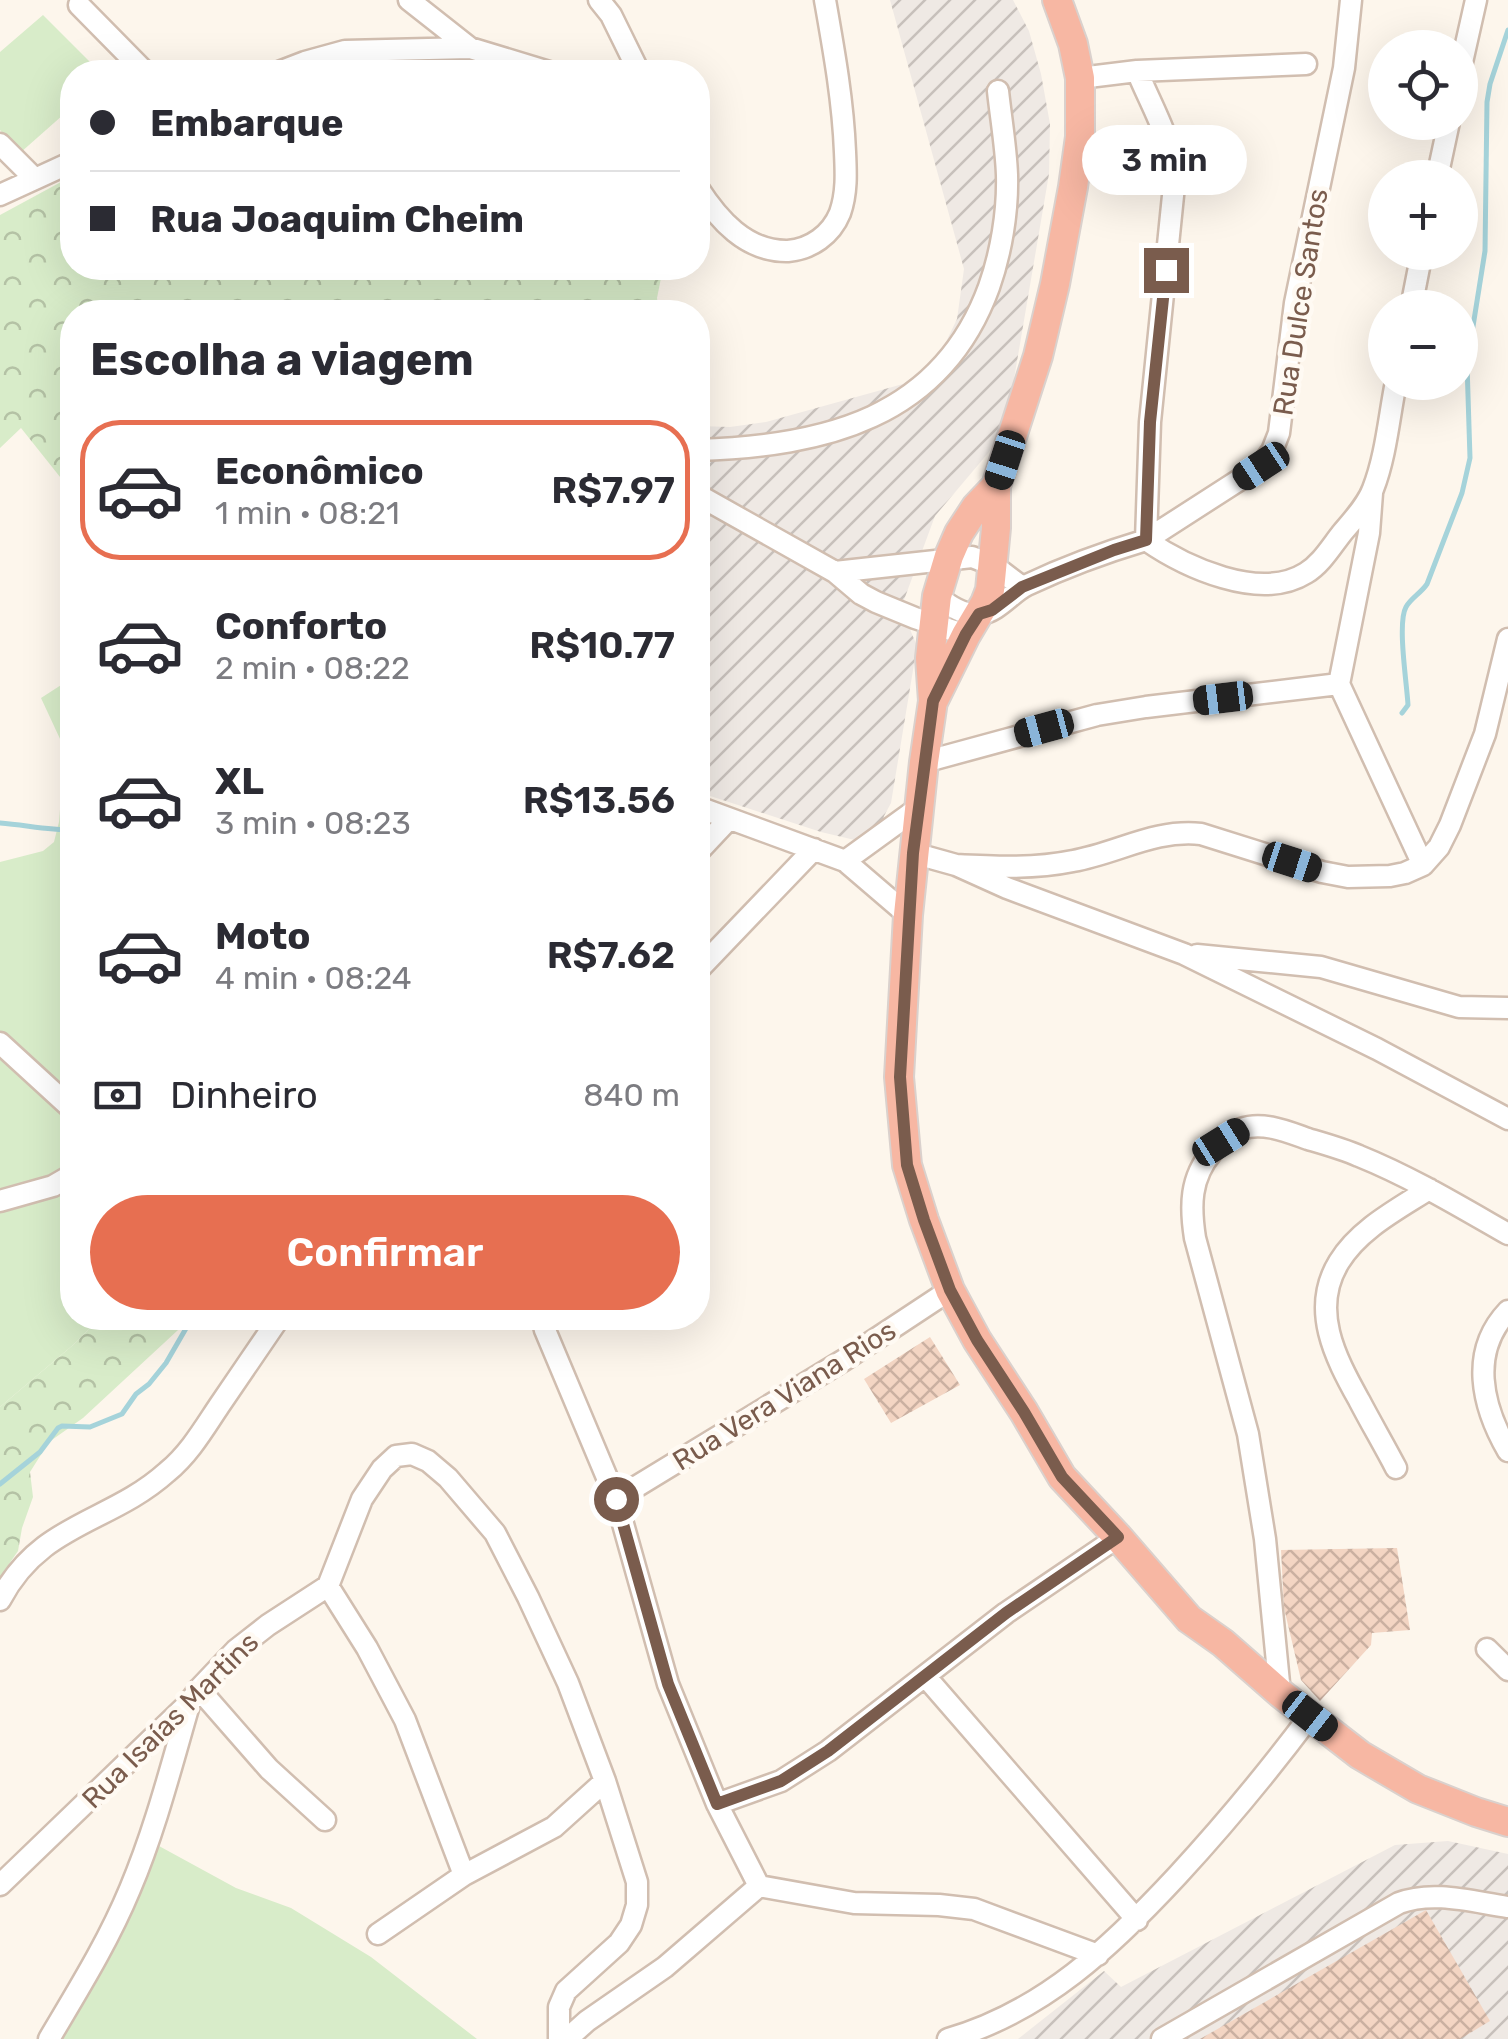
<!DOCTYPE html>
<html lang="pt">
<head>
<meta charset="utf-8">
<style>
  :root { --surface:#fff; --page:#f7f7f7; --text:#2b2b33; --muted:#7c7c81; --line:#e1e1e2; --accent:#e76f51 }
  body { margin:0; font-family:Rubik,sans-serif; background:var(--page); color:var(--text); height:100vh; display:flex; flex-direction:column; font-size:38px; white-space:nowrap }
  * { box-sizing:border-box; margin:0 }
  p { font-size:32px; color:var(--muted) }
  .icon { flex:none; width:55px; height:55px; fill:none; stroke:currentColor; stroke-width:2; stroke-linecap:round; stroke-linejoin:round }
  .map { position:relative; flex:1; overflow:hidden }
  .drawer { position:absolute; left:60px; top:300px; width:650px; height:1030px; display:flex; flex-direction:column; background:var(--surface); border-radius:40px; box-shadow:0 10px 40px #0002 }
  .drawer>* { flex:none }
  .hud { position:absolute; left:60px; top:60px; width:650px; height:220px; border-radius:40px; box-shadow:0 10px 40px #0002; display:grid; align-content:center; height:220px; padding:0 30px; background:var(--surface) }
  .tools { position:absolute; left:1368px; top:30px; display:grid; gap:20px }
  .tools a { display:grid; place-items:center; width:110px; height:110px; border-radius:50%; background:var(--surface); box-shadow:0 10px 40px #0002; font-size:50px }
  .end { position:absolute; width:45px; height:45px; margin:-22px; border:12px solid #7a5c4d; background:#fff; box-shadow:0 0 0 5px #fff }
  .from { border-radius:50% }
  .bubble { position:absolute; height:70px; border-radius:35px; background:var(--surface); box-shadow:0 10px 40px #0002; font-size:32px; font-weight:600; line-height:70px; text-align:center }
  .car { position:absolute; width:30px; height:60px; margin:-30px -15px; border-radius:12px; box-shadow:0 0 8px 2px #0007; background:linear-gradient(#222 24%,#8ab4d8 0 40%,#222 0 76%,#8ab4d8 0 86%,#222 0) }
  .hud b { display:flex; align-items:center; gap:35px; height:95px; font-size:38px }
  .hud b+b { border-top:2px solid var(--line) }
  .hud i { width:25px; height:25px; background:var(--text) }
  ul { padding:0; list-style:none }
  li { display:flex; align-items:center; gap:30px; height:140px; margin:0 20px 15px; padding:0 10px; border:5px solid transparent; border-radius:40px }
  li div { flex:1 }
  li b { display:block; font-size:38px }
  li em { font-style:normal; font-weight:600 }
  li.selected { border-color:var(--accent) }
  li>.icon { width:90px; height:90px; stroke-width:1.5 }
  h2 { padding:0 30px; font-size:45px; line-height:120px }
  .pay { display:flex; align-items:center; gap:25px; height:110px; padding:0 30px; font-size:38px }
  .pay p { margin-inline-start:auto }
  .button { display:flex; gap:20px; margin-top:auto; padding:20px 30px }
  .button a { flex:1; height:115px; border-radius:60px; background:var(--accent); color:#fff; font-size:40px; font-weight:600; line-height:115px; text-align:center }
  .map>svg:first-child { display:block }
  .industrial { fill:url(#industrial-furrows) }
  .grass { fill:#d8ecc9 }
  .forest { fill:url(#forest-crowns) }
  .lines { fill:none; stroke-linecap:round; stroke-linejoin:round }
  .stream { stroke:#a5d3da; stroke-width:5 }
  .building { fill:url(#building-cross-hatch) }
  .minor-casing { stroke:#d1beb0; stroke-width:25 }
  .highway-casing { stroke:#dad1cd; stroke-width:32 }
  .minor { stroke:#fff; stroke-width:20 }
  .highway { stroke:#f7b7a3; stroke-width:28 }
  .route { stroke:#7a5c4d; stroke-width:12 }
  .labels { text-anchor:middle; stroke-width:9; stroke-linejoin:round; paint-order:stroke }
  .street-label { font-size:28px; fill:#7a5c4d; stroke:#fffaf3 }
</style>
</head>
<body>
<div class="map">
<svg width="1508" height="2039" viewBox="0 0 1508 2039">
  <defs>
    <pattern id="industrial-furrows" width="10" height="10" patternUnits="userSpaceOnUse" patternTransform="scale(2.5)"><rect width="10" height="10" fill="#efe9e4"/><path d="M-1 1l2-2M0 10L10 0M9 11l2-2" fill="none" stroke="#c7c0bb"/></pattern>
    <pattern id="forest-crowns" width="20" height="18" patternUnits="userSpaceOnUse" patternTransform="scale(2.5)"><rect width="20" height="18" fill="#d8ecc9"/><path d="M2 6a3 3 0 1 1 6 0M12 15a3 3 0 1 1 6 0" fill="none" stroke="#b4c2a5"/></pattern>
    <pattern id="building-cross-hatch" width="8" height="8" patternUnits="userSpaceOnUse" patternTransform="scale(2.5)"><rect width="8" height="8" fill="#f3d5c3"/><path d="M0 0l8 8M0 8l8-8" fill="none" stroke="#cab0a1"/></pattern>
  </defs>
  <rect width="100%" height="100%" fill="#fdf6ec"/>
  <path class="industrial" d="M890,0H1013L1029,31L1041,74L1050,124L1049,174L1007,420L989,452L935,516L901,608L917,646L891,803L884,816L880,832L859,841L821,832L698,792V426L730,427L766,422L903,384L927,366L944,346L957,319L964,269Z
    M1448,1841L1508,1854V2039H1018L1104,1971L1121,1987L1395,1845Z"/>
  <path class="grass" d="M43,15L100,72H72V107L20,153L0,130V52Z
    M72,678V1318H100L73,1345L0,1407V862L43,851L54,842L59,822L63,771L61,741L41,698Z
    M159,1846L236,1888L291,1908L371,1957L477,2039H59L72,2019Z"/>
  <path class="forest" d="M400,56H457L504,72H326L347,65Z
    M72,176V268H675L661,278L657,298L659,312H72V492L21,428L0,448V215Z
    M100,1318H191L83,1418L49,1442L30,1472L33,1497L22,1528L18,1551L0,1577V1407L73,1345Z"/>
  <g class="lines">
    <path class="stream" d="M1402,713L1408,705C1407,684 1397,623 1406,607C1411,598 1421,593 1427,584L1462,493L1470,458L1467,364L1485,251L1487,102L1490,84L1508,30
      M0,823C25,825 48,830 72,830
      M0,1484L40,1452L58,1428L62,1426L90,1427L122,1414L136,1394L149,1384L166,1363L192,1318"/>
  </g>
  <path class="building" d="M930,1337L960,1385L891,1423L864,1379Z
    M1397,1548L1410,1630L1372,1633L1371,1645L1320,1701L1301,1680L1284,1608L1281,1550Z
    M1426,1910L1490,2021L1460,2039H1200Z"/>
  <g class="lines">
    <g class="minor-casing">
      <path id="minor" d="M409,0L470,48
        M599,0L611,15L639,72
        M79,5L145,72
        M1137,71C1151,105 1172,140 1175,176L1150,422L1146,540
        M1460,71L1476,0
        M279,72L305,62L345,51L470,48L549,72
        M1080,78L1137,71L1306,64
        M0,144L35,179L72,162
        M1437,178L1449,122
        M698,188C718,219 746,252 788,251C811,249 831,235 840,213C847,193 846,173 845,152C843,101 834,51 825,0
        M0,195L35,179
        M1411,308L1422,252
        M698,450C823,446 941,419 989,287C1001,253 1008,212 1007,175C1006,147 1001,119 998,91
        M698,495L835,572L861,594L876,602L915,618L966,635
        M1146,540L1261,466L1272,451L1279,433L1295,303L1344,68L1351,0
        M835,572L972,557L993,565L1022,587
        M937,596C949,606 964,616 980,614C998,612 1012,592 1027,585C1065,567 1106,552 1146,540C1185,567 1260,602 1306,573C1321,564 1331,547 1342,533C1353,520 1367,505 1373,489C1386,456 1389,417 1396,382
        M1339,684L1423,865
        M1339,684L1369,533L1372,493
        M924,762L1097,715L1146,707L1339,684
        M698,807L845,861L908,915
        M698,852L729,819
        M913,853L956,865L1007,888L1184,954L1377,1049L1508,1119
        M845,861L918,808
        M956,865C995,867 1034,869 1073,861C1118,853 1154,829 1201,834L1322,872L1348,877L1390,876L1405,873L1423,865L1439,847L1450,825L1485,734L1508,639
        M1197,955L1321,967L1459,1007L1508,1008
        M698,970L814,849
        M0,1043L72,1109
        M0,1201L53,1186L72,1175
        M1508,1311C1469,1352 1482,1406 1508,1451
        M542,1318L545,1330L616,1499L668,1684L717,1804L759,1886L854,1903L939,1905L974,1909L1098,1955
        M1396,1468C1384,1445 1371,1423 1359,1400C1335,1357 1310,1309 1339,1262C1359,1229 1398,1209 1429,1189
        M616,1499L844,1360L950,1290
        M328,1586L367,1648L405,1720L464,1875
        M0,1600C41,1522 109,1524 167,1472C189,1454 203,1430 219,1406C239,1377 259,1347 279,1318
        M1487,1649L1508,1670
        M925,1676L1137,1920
        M199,1689L269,1769L325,1820
        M1280,1693L1265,1539L1248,1434L1195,1238C1190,1206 1190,1178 1212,1152C1219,1143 1230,1133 1241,1129C1263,1121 1288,1132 1308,1139C1325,1144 1343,1149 1359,1156C1411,1177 1459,1206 1508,1234
        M717,1804L781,1781L828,1751L1006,1613L1118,1537
        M0,1885L189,1703L199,1689L236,1650L268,1625L328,1586L362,1499L382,1469L396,1456L412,1454L428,1461L448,1478L495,1533L528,1597L568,1683L605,1781L637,1882V1905L631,1925L619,1943L566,1991L559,2007V2039
        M378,1934L464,1875L554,1827L605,1781
        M49,2039C78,1990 108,1942 130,1889C155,1830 171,1767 189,1705
        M567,2039L587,2021L665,1967L759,1886
        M948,2039C1043,2012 1112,1946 1177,1876C1224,1825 1268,1772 1310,1716
        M1162,2039L1399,1903C1433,1890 1473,1902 1508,1907"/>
    </g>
    <g class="highway-casing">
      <path id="highway" d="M996,486L976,507L959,533L949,556L937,596L930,658L933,701L924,762L908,915L899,1077L907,1165L924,1220L950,1290L977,1340L1024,1412L1062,1477L1118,1537L1189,1619L1223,1643L1280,1693L1360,1755L1418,1789L1476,1812L1508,1822
        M934,700L966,635L985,603L990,590L996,528V486L1038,356L1055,284L1073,187L1080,137V78L1073,44L1057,0"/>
    </g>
    <use href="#minor" class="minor"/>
    <use href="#highway" class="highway"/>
  </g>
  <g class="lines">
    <path class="route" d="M616,1499L668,1684L717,1804L781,1781L828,1751L1006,1613L1118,1537L1062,1477L1024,1412L977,1340L950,1290L924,1220L907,1165L900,1077L913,853L933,701L966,634L979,614L992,610L1022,587L1114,550L1146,540L1150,422L1166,270"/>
  </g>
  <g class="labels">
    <g class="street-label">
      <text transform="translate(1300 302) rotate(-81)" y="10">Rua Dulce Santos</text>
      <text transform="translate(784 1395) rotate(-32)" y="10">Rua Vera Viana Rios</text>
      <text transform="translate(170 1720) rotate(-45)" y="10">Rua Isaías Martins</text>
    </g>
  </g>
</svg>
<div class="tools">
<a><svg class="icon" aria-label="locate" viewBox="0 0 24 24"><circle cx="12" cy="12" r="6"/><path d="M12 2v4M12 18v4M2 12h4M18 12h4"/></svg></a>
<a>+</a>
<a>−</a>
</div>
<i class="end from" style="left:616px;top:1499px"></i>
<i class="end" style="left:1166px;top:270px"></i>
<div class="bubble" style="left:1082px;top:125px;width:165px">3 min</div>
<i class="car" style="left:1005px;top:460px;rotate:198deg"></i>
<i class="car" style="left:1261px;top:466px;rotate:237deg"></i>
<i class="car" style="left:1223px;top:698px;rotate:263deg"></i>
<i class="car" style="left:1044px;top:728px;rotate:255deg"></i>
<i class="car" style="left:1292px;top:862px;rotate:108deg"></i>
<i class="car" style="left:1221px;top:1142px;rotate:58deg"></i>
<i class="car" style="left:1310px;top:1716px;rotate:128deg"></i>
<div class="hud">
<b><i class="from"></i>Embarque</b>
<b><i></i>Rua Joaquim Cheim</b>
</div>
<section class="drawer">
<h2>Escolha a viagem</h2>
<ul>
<li class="selected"><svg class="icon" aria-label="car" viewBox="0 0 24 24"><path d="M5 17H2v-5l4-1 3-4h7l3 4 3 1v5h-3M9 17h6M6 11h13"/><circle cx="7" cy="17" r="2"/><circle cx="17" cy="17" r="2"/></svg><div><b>Econômico</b><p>1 min · 08:21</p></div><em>R$7.97</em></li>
<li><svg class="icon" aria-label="car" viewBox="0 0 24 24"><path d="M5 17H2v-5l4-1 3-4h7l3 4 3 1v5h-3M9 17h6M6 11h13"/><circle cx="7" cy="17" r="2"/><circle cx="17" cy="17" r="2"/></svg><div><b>Conforto</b><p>2 min · 08:22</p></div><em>R$10.77</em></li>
<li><svg class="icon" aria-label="car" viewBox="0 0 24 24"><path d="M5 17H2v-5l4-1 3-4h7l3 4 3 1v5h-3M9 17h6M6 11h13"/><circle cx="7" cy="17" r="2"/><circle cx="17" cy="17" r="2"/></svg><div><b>XL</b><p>3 min · 08:23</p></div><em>R$13.56</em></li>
<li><svg class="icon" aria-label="car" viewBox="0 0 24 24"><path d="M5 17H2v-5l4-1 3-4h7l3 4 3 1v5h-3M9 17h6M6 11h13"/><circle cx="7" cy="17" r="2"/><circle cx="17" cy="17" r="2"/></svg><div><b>Moto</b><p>4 min · 08:24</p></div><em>R$7.62</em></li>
</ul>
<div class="pay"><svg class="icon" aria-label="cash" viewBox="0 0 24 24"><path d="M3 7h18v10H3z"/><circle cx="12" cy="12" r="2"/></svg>Dinheiro<p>840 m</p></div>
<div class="button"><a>Confirmar</a></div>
</section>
</div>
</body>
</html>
